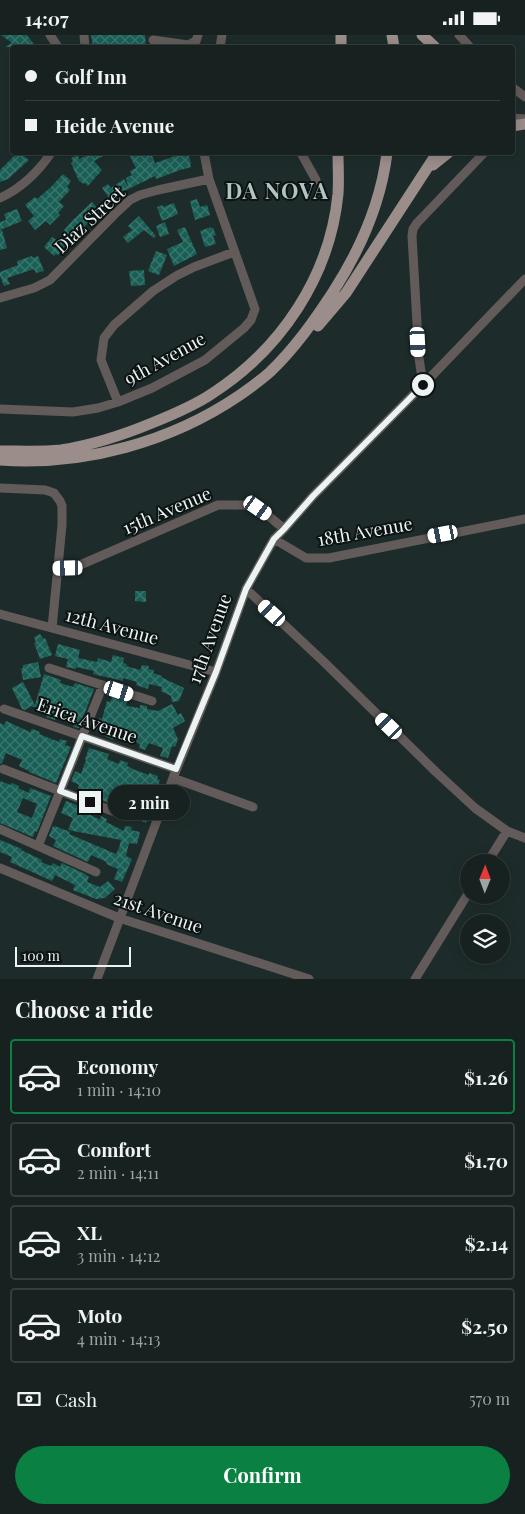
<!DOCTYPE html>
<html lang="en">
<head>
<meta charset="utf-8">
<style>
  :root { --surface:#162120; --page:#232e2d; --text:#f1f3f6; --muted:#9ea3a5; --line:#353e3e; --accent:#0b8043 }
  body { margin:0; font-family:"Playfair Display",serif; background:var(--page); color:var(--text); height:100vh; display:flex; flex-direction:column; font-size:19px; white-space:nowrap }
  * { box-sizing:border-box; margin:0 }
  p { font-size:16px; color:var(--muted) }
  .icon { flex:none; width:28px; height:28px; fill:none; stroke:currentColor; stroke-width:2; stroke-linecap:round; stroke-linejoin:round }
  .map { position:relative; height:944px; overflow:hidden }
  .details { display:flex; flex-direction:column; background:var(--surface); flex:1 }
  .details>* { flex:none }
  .top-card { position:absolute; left:10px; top:10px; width:505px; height:110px; border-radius:5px; box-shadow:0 2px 12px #0003,0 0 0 1px var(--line); display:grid; align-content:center; height:110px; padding:0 15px; background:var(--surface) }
  .needle { width:32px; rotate:1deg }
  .controls { position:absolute; left:460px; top:819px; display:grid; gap:10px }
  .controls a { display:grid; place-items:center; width:50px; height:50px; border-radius:50%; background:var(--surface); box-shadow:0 2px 12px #0003,0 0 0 1px var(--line); font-size:25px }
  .scale { position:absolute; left:15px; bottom:12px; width:116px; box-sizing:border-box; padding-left:5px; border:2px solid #ebf4f3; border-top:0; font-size:14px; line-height:18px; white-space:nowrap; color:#ebf4f3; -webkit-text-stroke:4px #0c1312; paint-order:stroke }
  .end { position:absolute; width:22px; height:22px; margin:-11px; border:6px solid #ebf4f3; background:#111; box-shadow:0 0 0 2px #111 }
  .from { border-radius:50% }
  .bubble { position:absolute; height:35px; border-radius:18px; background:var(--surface); box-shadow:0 2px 12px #0003,0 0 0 1px var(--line); font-size:16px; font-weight:700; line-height:35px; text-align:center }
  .car { position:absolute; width:15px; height:30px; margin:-15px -8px; border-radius:6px; box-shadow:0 0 4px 1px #0007; background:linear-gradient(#fff 24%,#345 0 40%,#fff 0 76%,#345 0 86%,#fff 0) }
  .top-card b { display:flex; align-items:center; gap:18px; height:48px; font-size:19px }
  .top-card b+b { border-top:1px solid var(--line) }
  .top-card i { width:12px; height:12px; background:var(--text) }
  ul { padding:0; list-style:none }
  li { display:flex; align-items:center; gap:15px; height:75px; margin:0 10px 8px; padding:0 5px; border:2px solid var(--line); border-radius:5px }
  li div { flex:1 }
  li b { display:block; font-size:19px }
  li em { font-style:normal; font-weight:700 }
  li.on { border-color:var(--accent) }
  li>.icon { width:45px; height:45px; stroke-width:1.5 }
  h2 { padding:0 15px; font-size:22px; line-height:60px }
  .pay { display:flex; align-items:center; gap:12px; height:55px; padding:0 15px; font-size:19px }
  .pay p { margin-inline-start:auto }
  .button { display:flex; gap:10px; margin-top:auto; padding:10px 15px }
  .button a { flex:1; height:58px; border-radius:30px; background:var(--accent); color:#fff; font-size:20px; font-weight:700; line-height:58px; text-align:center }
  .status { display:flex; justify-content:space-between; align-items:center; height:35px; padding:0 25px; background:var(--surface); direction:ltr }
  .status svg { height:14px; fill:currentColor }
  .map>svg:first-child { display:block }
  .building { fill:url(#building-cross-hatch); fill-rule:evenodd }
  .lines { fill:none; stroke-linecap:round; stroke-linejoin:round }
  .minor { stroke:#625b5a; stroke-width:9 }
  .major { stroke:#9b8d8a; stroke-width:11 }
  .route { stroke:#ebf4f3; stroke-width:6 }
  .labels { text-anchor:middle; stroke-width:4; stroke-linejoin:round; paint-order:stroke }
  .street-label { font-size:18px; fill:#ebf4f3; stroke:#0c1312 }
  .district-label { font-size:22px; font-weight:bold; letter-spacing:1px; fill:#b1c4c1; stroke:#0c1312 }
</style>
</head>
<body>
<div class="status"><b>14:07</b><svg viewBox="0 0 49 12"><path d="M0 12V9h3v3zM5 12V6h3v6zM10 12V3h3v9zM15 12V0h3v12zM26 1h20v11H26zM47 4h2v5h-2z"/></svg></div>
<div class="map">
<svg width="525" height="944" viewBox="0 0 525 944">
  <defs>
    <pattern id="building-cross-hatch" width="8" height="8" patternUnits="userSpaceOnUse" patternTransform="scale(1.25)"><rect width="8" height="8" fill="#1a5f56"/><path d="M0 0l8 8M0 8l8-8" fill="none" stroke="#3b776f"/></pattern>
  </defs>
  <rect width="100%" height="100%" fill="#1d2c2a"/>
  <path class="building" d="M1,0H27L36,12H5L12,8Z
    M91,0H145L146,12H93Z
    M17,118H20L29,125L8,144L0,147V135Z
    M92,118H109L94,126L102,135L88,151L85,148L84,149L79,146L71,128L73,127L71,123L78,120L79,124Z
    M128,118H151L155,128L175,121V120L188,118L191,128L190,129L191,132L180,135L156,144L155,141L120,158L122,160L117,164L113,161L110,164L102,153L108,149L111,153L124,144L128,151L126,143L132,140L130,136L136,133Z
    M63,139L71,146L67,152L70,155L59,167L64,171L58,178L60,180L50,190L46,186L35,195L28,186L34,181L25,170L35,162L37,164L51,152Z
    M197,164L200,172L207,170L210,180L195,185L190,166Z
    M92,167L100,176L92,184L93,185L89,189L88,188L76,201L74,200L58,220L56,219L54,221L44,212L52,202L59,207L67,198L64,195L74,184Z
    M174,168L178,179L162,186L157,172L163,170V172Z
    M17,174L22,186L0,195V187L6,185L4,179Z
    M139,181L156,201L154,203L144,195L128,208L123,202L132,195L128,191Z
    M165,187L169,199L160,202L156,191Z
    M185,192L197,219L174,231L167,214L183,207L177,195Z
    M211,192V193H213L216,200L213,201L216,209L205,212L200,196Z
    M0,195H2L7,213L0,215Z
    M156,216L167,220L159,240L148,236Z
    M32,221L33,223L38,221L44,236L36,238L34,234L7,243L10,249L4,251L0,241V237L18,230L17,226Z
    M144,235L145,250L131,251L129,236Z
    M135,556H146V567L135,566Z
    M40,599L43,604L45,603L52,620L40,624L34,608L36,607L34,602Z
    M58,609L80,615L78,623L97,627L98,623L111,627L113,620L124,623L123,628L127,629L126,631L140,635L142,630L149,631L148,634L154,635L153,638L162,641L161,642L184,653L179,666L172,667L171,661L161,656L162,652L149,649L148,654L136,650L137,647L123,643V646L93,639L94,636L76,632V634L66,632L68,624L55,621Z
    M38,627L41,642L23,645L21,634L23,633V630Z
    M44,639L61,645L60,648L73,652L75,648L94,654L79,693L73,692L76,685L57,678L55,685L46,682L48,677L31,671L25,675L22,674L12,653L23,647L35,670Z
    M112,662L127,667L126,671L140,673V670L147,671V674L158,676L172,669L178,680L181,678L185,686L173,693L178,704L175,712L172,711L168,723L160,721L163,713L149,708L145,715L139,713L140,709L125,702L123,706L114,702L113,705L105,701L106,698L95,694L99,683L102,684L107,666L110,667Z
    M6,686L30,697L32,694L40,697L39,699L59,707L60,704L67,706L65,710L71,712L56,748L29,737V736L19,731L22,725L6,718L2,728L0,729V688L4,690Z
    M89,713L109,719L107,724L119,729L120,725L128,728L127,731L135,735L149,740V738L158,741L157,744L160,745L146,788L137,784L141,774L130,770L131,769L115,762L112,769L77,756L79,750L71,746L75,736L81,739L86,725L85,724Z
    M0,746L11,750L12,748L19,751L18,753L29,758L30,753L51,761L37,797L35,796L33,802L0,788ZM23,763L37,769L32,783L17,777Z
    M66,766L86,774L85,777L100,785L101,781L107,784L106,787L124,796L125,791L132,792L131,795L140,797L137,809L129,808L126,821L132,824L122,847L114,844L118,834L106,829L107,827L91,820L88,827L53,811L56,805L49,801L53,791L55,792V791L70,797L69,799L116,819L119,813L121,805L68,795L73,783L61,778Z
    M0,805L22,814L21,815L42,825L41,827L51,831L53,828L60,832L62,828L85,839L89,842L87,847L100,852L108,846L115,854L105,863L96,864L73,855L75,850L55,840L52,846L10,827L12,822L0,817Z"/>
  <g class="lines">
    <path class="minor" d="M50,0L58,12
      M84,0L85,12
      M459,0L470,12
      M153,5L188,10L196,6L198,0
      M220,12L222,0
      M512,52L525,62
      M512,83L525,84
      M301,118L316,145
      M0,163C22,153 38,137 51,118
      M0,263L34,253L50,245L115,179L130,165L140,160L158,155L209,144
      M423,350L419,323L412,201L413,194L417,188L484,118
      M118,367L101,325L104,303L114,290L153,256L176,241L194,232L234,217
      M0,374L73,377L98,373L118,367L152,353L205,325L244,293L251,285L255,274L209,144L204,118
      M0,453L45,455L54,458L60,466L62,471V490L52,593
      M274,504L306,523H329L525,484
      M58,533L75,532L80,530L218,470H249L257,473L271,483L284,494
      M246,554L324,627L436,737L475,773L507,796L525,803
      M0,579L216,637
      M49,633L152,666
      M4,674L176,734
      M3,734L120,779
      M173,743L253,772
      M0,794L96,837
      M38,811L103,650
      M487,828L507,796
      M0,833L119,883L309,944
      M97,944L173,743L216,637L246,554L274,504L284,494L313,461L423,350L525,244
      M415,944L469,857"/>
    <path class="major" d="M392,0L394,12
      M422,0L435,12
      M341,12V0
      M512,91L525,89
      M433,130L448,118
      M318,291L346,258L437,118
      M0,416C20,416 41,417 61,415C92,410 123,400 152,388C172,380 194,371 213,358C281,314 330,241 338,159C339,145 338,131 338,118
      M0,425C84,431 171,407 240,360C250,353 261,345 270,337C295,313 314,286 333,257C360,215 381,167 387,118"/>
  </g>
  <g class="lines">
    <path class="route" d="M90,767L60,756L82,701L176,734L216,637L246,554L274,504L284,494L313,461L423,350"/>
  </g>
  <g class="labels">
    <g class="street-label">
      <text transform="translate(90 185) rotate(-43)" y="6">Diaz Street</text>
      <text transform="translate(165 324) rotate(-29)" y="6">9th Avenue</text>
      <text transform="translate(167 476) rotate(-23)" y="6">15th Avenue</text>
      <text transform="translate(365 497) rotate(-10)" y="6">18th Avenue</text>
      <text transform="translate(112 592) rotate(15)" y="6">12th Avenue</text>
      <text transform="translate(210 604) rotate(-70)" y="6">17th Avenue</text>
      <text transform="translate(87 686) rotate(19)" y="6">Erica Avenue</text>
      <text transform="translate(158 878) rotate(19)" y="6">21st Avenue</text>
    </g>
    <g class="district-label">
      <text x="277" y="164">DA NOVA</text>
    </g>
  </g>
</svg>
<div class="controls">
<a><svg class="needle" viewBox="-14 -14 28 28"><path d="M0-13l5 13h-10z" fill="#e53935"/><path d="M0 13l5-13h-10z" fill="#9ea3a5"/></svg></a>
<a><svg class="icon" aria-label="layers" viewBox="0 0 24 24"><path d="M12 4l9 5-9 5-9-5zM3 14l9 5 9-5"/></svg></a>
</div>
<div class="scale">100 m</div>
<i class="end from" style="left:423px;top:350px"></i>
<i class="end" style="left:90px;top:767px"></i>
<div class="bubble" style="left:108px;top:750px;width:82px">2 min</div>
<i class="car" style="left:418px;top:307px;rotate:177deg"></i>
<i class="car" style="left:258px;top:473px;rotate:125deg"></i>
<i class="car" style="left:443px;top:499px;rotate:259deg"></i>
<i class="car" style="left:68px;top:533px;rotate:269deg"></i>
<i class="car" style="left:272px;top:578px;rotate:312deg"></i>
<i class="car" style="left:119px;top:656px;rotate:108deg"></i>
<i class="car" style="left:389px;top:691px;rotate:314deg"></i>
<div class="top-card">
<b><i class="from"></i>Golf Inn</b>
<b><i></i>Heide Avenue</b>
</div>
</div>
<section class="details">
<h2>Choose a ride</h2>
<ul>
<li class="on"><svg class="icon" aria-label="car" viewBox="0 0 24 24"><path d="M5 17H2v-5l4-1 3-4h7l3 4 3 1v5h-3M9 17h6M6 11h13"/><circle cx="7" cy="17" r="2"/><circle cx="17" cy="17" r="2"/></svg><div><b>Economy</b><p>1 min · 14:10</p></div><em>$1.26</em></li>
<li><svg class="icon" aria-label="car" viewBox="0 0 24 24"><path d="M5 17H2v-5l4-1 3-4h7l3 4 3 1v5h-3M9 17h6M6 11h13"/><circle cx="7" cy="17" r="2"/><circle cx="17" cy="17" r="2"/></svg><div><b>Comfort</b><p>2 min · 14:11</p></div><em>$1.70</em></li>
<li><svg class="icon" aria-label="car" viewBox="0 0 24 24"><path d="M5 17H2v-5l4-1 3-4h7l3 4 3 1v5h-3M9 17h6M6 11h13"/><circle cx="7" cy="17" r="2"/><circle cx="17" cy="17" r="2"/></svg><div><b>XL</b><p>3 min · 14:12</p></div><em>$2.14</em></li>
<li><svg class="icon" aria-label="car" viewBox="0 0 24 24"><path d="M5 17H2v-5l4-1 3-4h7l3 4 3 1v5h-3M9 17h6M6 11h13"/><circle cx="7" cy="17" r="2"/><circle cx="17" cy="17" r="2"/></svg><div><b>Moto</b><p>4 min · 14:13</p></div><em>$2.50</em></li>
</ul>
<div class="pay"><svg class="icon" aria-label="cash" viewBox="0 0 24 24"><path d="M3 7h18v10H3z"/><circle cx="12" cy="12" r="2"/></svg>Cash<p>570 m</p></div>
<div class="button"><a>Confirm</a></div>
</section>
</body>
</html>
